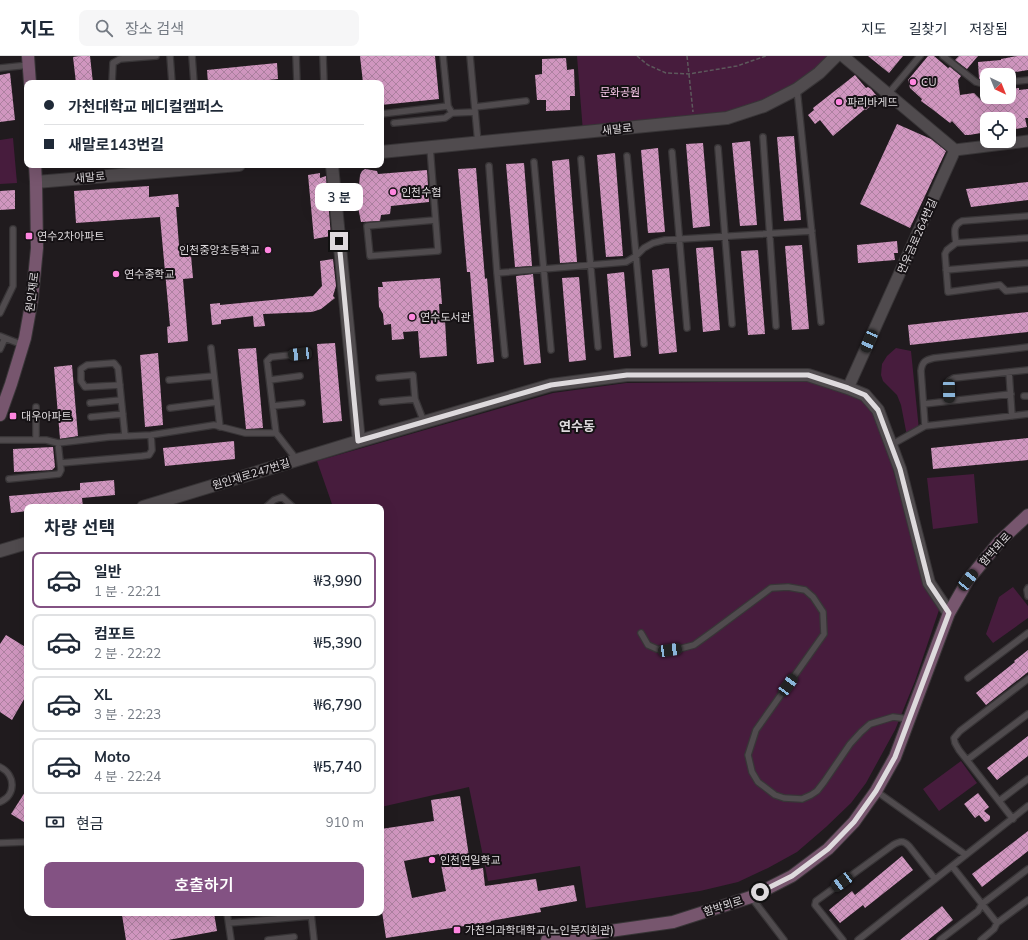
<!DOCTYPE html>
<html lang="ko">
<head>
<meta charset="utf-8">
<style>
  :root { --surface:#fff; --page:#f6f6f7; --text:#1f2937; --muted:#747a83; --line:#e0e1e3; --accent:#835283 }
  body { margin:0; font-family:Mulish,"Noto Sans KR",sans-serif; background:var(--page); color:var(--text); height:100vh; display:flex; flex-direction:column; font-size:15px; white-space:nowrap }
  * { box-sizing:border-box; margin:0 }
  p { font-size:13px; color:var(--muted) }
  .icon { flex:none; width:22px; height:22px; fill:none; stroke:currentColor; stroke-width:2; stroke-linecap:round; stroke-linejoin:round }
  .map { position:relative; flex:1; overflow:hidden }
  .details { position:absolute; left:24px; top:448px; width:360px; height:412px; display:flex; flex-direction:column; background:var(--surface); border-radius:8px; box-shadow:0 4px 16px #0002 }
  .details>* { flex:none }
  .banner { position:absolute; left:24px; top:24px; width:360px; height:88px; border-radius:8px; box-shadow:0 4px 16px #0002; display:grid; align-content:center; height:88px; padding:0 20px; background:var(--surface) }
  .needle { width:26px; rotate:137deg }
  .fabs { position:absolute; left:980px; top:12px; display:grid; gap:8px }
  .fabs a { display:grid; place-items:center; width:36px; height:36px; border-radius:8px; background:var(--surface); box-shadow:0 4px 16px #0002; font-size:20px }
  .end { position:absolute; width:18px; height:18px; margin:-9px; border:5px solid #dedadd; background:#111; box-shadow:0 0 0 2px #111 }
  .from { border-radius:50% }
  .bubble { position:absolute; height:28px; border-radius:8px; background:var(--surface); box-shadow:0 4px 16px #0002; font-size:13px; font-weight:600; line-height:28px; text-align:center }
  .car { position:absolute; width:12px; height:24px; margin:-12px -6px; border-radius:5px; box-shadow:0 0 3px 1px #0007; background:linear-gradient(#222 24%,#8ab4d8 0 40%,#222 0 76%,#8ab4d8 0 86%,#222 0) }
  .banner b { display:flex; align-items:center; gap:14px; height:38px; font-size:15px }
  .banner b+b { border-top:1px solid var(--line) }
  .banner i { width:10px; height:10px; background:var(--text) }
  ul { padding:0; list-style:none }
  li { display:flex; align-items:center; gap:12px; height:56px; margin:0 8px 6px; padding:0 12px; border:2px solid var(--line); border-radius:8px }
  li div { flex:1 }
  li b { display:block; font-size:15px }
  li em { font-style:normal; font-weight:600 }
  li.selected { border-color:var(--accent) }
  li>.icon { width:36px; height:36px; stroke-width:1.5 }
  h2 { padding:0 20px; font-size:18px; line-height:48px }
  .pay { display:flex; align-items:center; gap:10px; height:44px; padding:0 20px; font-size:15px }
  .pay p { margin-inline-start:auto }
  .button { display:flex; gap:8px; margin-top:auto; padding:8px 20px }
  .button a { flex:1; height:46px; border-radius:8px; background:var(--accent); color:#fff; font-size:16px; font-weight:600; line-height:46px; text-align:center }
  header { display:flex; align-items:center; gap:24px; box-sizing:border-box; height:56px; padding:0 20px; background:var(--surface); border-bottom:1px solid var(--line) }
  header strong { font-size:19px }
  nav { display:flex; gap:22px; margin-inline-start:auto; font-size:14px }
  .search { width:280px; height:36px; background:var(--page); display:flex; align-items:center; gap:10px; box-sizing:border-box; padding:0 14px; border-radius:8px; color:var(--muted); font-size:15px }
  .map>svg:first-child { display:block }
  .green { fill:#471c3d }
  .building { fill:url(#building-cross-hatch); fill-rule:evenodd }
  .lines { fill:none; stroke-linecap:round; stroke-linejoin:round }
  .service-casing { stroke:#383537; stroke-width:8 }
  .minor-casing { stroke:#383537; stroke-width:13 }
  .tertiary-casing { stroke:#383537; stroke-width:14 }
  .secondary-casing { stroke:#383537; stroke-width:14 }
  .path { stroke:#5d595c; stroke-width:1.5; stroke-dasharray:4 2; stroke-linecap:butt }
  .service { stroke:#504b4e; stroke-width:5.5 }
  .minor { stroke:#504b4e; stroke-width:11 }
  .tertiary { stroke:#504b4e; stroke-width:12 }
  .secondary { stroke:#77566e; stroke-width:12 }
  .route { stroke:#dedadd; stroke-width:5 }
  .poi-dot { fill:#fe85df; stroke:#161215; stroke-width:1.5 }
  .labels { text-anchor:middle; stroke-width:4; stroke-linejoin:round; paint-order:stroke }
  .poi-label { font-size:11px; fill:#dedadd; stroke:#161215; text-anchor:start }
  .park-label { font-size:11px; fill:#fbcaec; stroke:#161215 }
  .street-label { font-size:11px; fill:#dedadd; stroke:#161215 }
  .quarter-label { font-size:13px; font-weight:bold; fill:#dedadd; stroke:#161215 }
</style>
</head>
<body>
<header>
<strong>지도</strong>
<div class="search"><svg class="icon" aria-label="search" viewBox="0 0 24 24"><circle cx="10" cy="10" r="6"/><path d="M15 15l6 6"/></svg>장소 검색</div>
<nav><a>지도</a><a>길찾기</a><a>저장됨</a></nav>
</header>
<div class="map">
<svg width="1028" height="884" viewBox="0 0 1028 884">
  <defs>
    <pattern id="building-cross-hatch" width="8" height="8" patternUnits="userSpaceOnUse"><rect width="8" height="8" fill="#d096bf"/><path d="M0 0l8 8M0 8l8-8" fill="none" stroke="#ad81a0"/></pattern>
  </defs>
  <rect width="100%" height="100%" fill="#201b1e"/>
  <path class="green" d="M577,0H836L819,17L727,62L583,76Z
    M13,82L17,127L0,128V84Z
    M896,292L911,295L919,374L907,380L901,349L897,339L883,325L881,319L882,308L887,300Z
    M807,325L861,343L874,358L887,391L925,533L939,554L915,625L895,674L866,727L851,747L826,771L797,796L768,812L738,826L700,835L586,852L580,810L488,825L469,731L381,751V451H333L317,405L553,337L626,327Z
    M974,418L978,467L933,473L927,422Z
    M1013,531L1028,550V562L993,587L986,578L999,541Z
    M961,705L977,727L939,755L923,733Z"/>
  <path class="building" d="M80,0H90L93,27H76L73,1Z
    M360,0H435L439,43L381,49V27H363Z
    M868,0H903L889,17Z
    M928,0H934L948,12L950,11L961,20L958,24L960,39L974,37L981,44V41H1009V33L1019,32V34L1028,33V62H1025L1027,71L1010,74L1009,63H987V76L969,79H965L952,65L950,67L932,53L921,45L922,43L910,32L908,24Z
    M959,0H978L967,13L955,4Z
    M1017,0H1028V14L1009,17V19H987V22L979,23L978,6L1001,4V3Z
    M566,2L567,14L574,13L575,40H570V54L546,55V44H537L535,19L542,18V3Z
    M277,7L278,23L241,27H208L207,14Z
    M10,17L15,64L0,66V19Z
    M855,19L866,32L868,31L871,33L881,45L875,50L873,48L866,54L865,53L833,80L820,64L815,68L808,59L814,54L813,52Z
    M897,68L931,83L946,95L910,172L860,148Z
    M794,80L801,164L784,165L777,81Z
    M750,85L757,169L740,170L732,87Z
    M703,87L710,170L693,172L686,88Z
    M658,92L665,176L648,177L641,94Z
    M615,97L623,200L606,201L597,99Z
    M569,103L577,206L560,207L552,105Z
    M524,107L532,210L515,211L506,108Z
    M476,112L485,223L487,222L494,306L477,308L470,216H467L458,113Z
    M365,113L377,115L378,118L427,114L429,146L391,150L390,158L381,159L380,165L361,166L358,151L359,130L360,119L362,115Z
    M320,117V122L326,120L331,180L314,183L308,119Z
    M1028,126V144L971,151L966,133Z
    M149,130V141L178,138L179,151H176L179,189L190,188L193,222L183,223L188,285L168,287L167,271L170,270L160,161L76,167L74,135Z
    M15,134V153L0,154V135Z
    M897,185L898,197H894L895,204L858,207L857,189Z
    M802,189L809,273L792,274L785,190Z
    M713,191L720,274L703,276L696,192Z
    M758,194L765,278L748,279L741,195Z
    M333,203L336,230L333,240L335,242L321,253L312,256L263,258L265,270L254,271L253,260L221,264V268L212,269L210,248L220,247V249L313,240L322,230L320,205Z
    M669,212L677,296L659,298L652,214Z
    M624,216L631,300L614,302L607,218Z
    M533,218L541,307L524,309L516,220Z
    M579,221L586,304L569,306L562,222Z
    M440,222L442,248H439L440,264H445L447,300L420,302L418,275L403,276L404,283L392,284L391,268L384,269L383,258L379,251L378,231H383L382,226Z
    M1028,256V276L910,289L908,269Z
    M335,287L342,365L323,367L317,288Z
    M256,292L263,372L246,373L238,293Z
    M158,297L163,369L145,371L140,299Z
    M72,309L78,380L60,383L54,311Z
    M1028,382V404L933,413L931,392Z
    M234,385L235,403L165,410L163,392Z
    M53,391L55,411L52,414L14,416L13,393Z
    M114,424L115,439L82,442L83,451H27V455L11,457L9,440L80,434V427Z
    M6,579L27,592V638L12,664L0,656V588Z
    M1028,594V616L986,649L976,637L1015,606L1014,605Z
    M1028,680V700L997,724L987,712Z
    M27,733V768L11,758Z
    M978,737L989,751L984,755L990,760V763L988,765L985,766L979,759L975,762L964,748Z
    M460,740L471,814L483,812L485,830L536,823L538,835L574,829L577,845L540,852L541,856L490,865L491,866L386,882L381,849V773L434,765L431,744ZM439,798L446,835L412,842L404,805Z
    M1028,775V795L982,831L972,818Z
    M902,800L913,814L865,852L863,849L840,867L829,854L852,835L855,839Z
    M942,850L953,864L928,884H900Z
    M136,857H214L217,875L168,884H126L122,859Z"/>
  <g class="lines">
    <g class="service-casing">
      <path id="service" d="M170,0L172,27
        M192,0L194,27
        M296,0L297,27
        M323,0L324,27
        M443,0L448,50
        M470,0L478,87
        M943,0L976,26L983,28H987
        M0,12L29,9
        M1009,26L1028,24
        M112,27L113,7L120,3L156,0
        M797,33L821,266
        M888,38L920,0
        M475,51L526,45
        M381,58L448,50L452,57
        M394,67L445,62L452,57L475,56
        M763,81L776,270
        M430,91L438,195L370,200L367,170L435,164
        M718,92L732,268
        M672,96L687,272
        M627,100L644,288
        M581,103L598,291
        M534,106L551,294
        M489,110L497,217L505,299
        M1028,182L956,187L947,194L945,198L948,236L1000,229L1006,235L1028,233
        M956,187C955,177 952,170 962,165L1028,160
        M946,214L1028,207
        M497,217L626,206L636,200L644,192L653,187L665,184L812,175
        M0,257L13,230V173
        M0,280L23,289
        M211,292L220,371
        M0,293L5,282
        M1009,316L1012,360
        M379,322L413,319L415,343L424,366
        M169,324L214,320
        M270,324L300,320
        M120,329L85,331L81,325V313L87,309L114,307L118,312L125,380
        M1024,340H1028
        M949,345V325L954,322L1028,314
        M382,346L415,343
        M90,347L121,344
        M924,348L1011,338
        M273,350L302,347
        M36,351V384
        M170,352L217,346
        M91,361L123,358
        M925,370L921,315C922,306 925,304 934,302L1028,291
        M276,377L267,305L271,301L300,298
        M0,384H46L58,387L109,381L151,379L214,369L245,377H276L297,404
        M891,389L925,370L1028,358
        M61,407L142,400L149,399L152,394L151,379
        M9,423L59,418L61,414L58,387
        M266,451L274,444L282,441L293,451
        M1028,532L1027,534L1028,540
        M641,577L648,589L657,593L670,594L679,593L694,589L712,576L771,532L788,531L805,534L813,541L823,556L824,578L756,674L748,699L752,716L758,726L775,739L784,742L802,743L811,739L817,735L824,726L850,688L861,676L870,668L893,661L909,663
        M968,622L1028,577
        M967,704L1028,658
        M0,711C15,718 17,739 0,746
        M876,735L966,799
        M999,745L1028,723
        M1013,763L959,694L955,687L954,682L960,675L1028,623
        M0,787L27,786
        M952,810L997,867
        M751,841L784,884
        M227,857L231,884
        M311,857L314,884
        M229,867L311,860
        M268,884L294,881
        M843,884L815,849L816,845L893,789C900,785 903,784 909,790L935,823
        M858,884L1028,750
        M940,884L978,855L982,848L1028,813
        M981,884L994,873L997,867L1028,844"/>
    </g>
    <g class="minor-casing">
      <path id="minor" d="M843,0L955,94
        M848,332L955,94L1028,85"/>
    </g>
    <g class="tertiary-casing">
      <path id="tertiary" d="M381,96L727,62L764,50L797,33L819,17L836,0
        M332,109L359,385
        M36,126L239,109
        M143,451L359,385L551,329L627,319H808L848,332L865,339L878,354L900,413L929,527L949,557
        M0,495L27,487"/>
    </g>
    <g class="secondary-casing">
      <path id="secondary" d="M28,0L30,27
        M0,359L11,328L25,282L32,243L37,192L36,126L35,109
        M547,884L673,866L751,841L792,820L828,793L854,766L876,735L895,701L949,557L968,524L999,486L1028,459"/>
    </g>
    <path class="path" d="M637,0L648,9L666,17L689,18L737,10L766,0
      M687,0L693,56"/>
    <use href="#service" class="service"/>
    <use href="#minor" class="minor"/>
    <use href="#tertiary" class="tertiary"/>
    <use href="#secondary" class="secondary"/>
  </g>
  <g class="lines">
    <path class="route" d="M339,185L358,385L551,329L627,319H808L848,332L865,339L878,354L900,413L929,527L949,557L895,701L876,735L854,766L828,793L792,820L760,836"/>
  </g>
  <g class="poi-dot">
    <circle cx="913" cy="26" r="4"/>
    <circle cx="839" cy="46" r="4"/>
    <circle cx="393" cy="136" r="4"/>
    <rect x="25" y="176" width="8" height="8" rx="2"/>
    <circle cx="268" cy="194" r="4"/>
    <circle cx="116" cy="218" r="4"/>
    <circle cx="412" cy="261" r="4"/>
    <rect x="9" y="356" width="8" height="8" rx="2"/>
    <circle cx="432" cy="804" r="4"/>
    <rect x="453" y="870" width="8" height="8" rx="2"/>
  </g>
  <g class="labels">
    <g class="poi-label">
      <text x="921" y="30">CU</text>
      <text x="847" y="50">파리바게뜨</text>
      <text x="401" y="140">인천수협</text>
      <text x="37" y="184">연수2차아파트</text>
      <text x="260" y="198" text-anchor="end">인천중앙초등학교</text>
      <text x="124" y="222">연수중학교</text>
      <text x="420" y="265">연수도서관</text>
      <text x="21" y="364">대우아파트</text>
      <text x="440" y="808">인천연일학교</text>
      <text x="465" y="878">가천의과학대학교(노인복지회관)</text>
    </g>
    <g class="park-label">
      <text x="620" y="40">문화공원</text>
    </g>
    <g class="street-label">
      <text transform="translate(617 73) rotate(-6)" y="4">새말로</text>
      <text transform="translate(90 121) rotate(-5)" y="4">새말로</text>
      <text transform="translate(917 180) rotate(-66)" y="4">먼우금로264번길</text>
      <text transform="translate(32 236) rotate(-83)" y="4">원인재로</text>
      <text transform="translate(251 418) rotate(-17)" y="4">원인재로247번길</text>
      <text transform="translate(995 493) rotate(-48)" y="4">함박뫼로</text>
      <text transform="translate(723 850) rotate(-18)" y="4">함박뫼로</text>
    </g>
    <g class="quarter-label">
      <text x="577" y="375">연수동</text>
    </g>
  </g>
</svg>
<div class="fabs">
<a><svg class="needle" viewBox="-14 -14 28 28"><path d="M0-13l5 13h-10z" fill="#e53935"/><path d="M0 13l5-13h-10z" fill="#747a83"/></svg></a>
<a><svg class="icon" aria-label="locate" viewBox="0 0 24 24"><circle cx="12" cy="12" r="6"/><path d="M12 2v4M12 18v4M2 12h4M18 12h4"/></svg></a>
</div>
<i class="end from" style="left:760px;top:836px"></i>
<i class="end" style="left:339px;top:185px"></i>
<div class="bubble" style="left:315px;top:127px;width:48px">3 분</div>
<i class="car" style="left:869px;top:285px;rotate:204deg"></i>
<i class="car" style="left:300px;top:298px;rotate:264deg"></i>
<i class="car" style="left:949px;top:335px;rotate:179deg"></i>
<i class="car" style="left:968px;top:524px;rotate:39deg"></i>
<i class="car" style="left:670px;top:594px;rotate:82deg"></i>
<i class="car" style="left:788px;top:629px;rotate:36deg"></i>
<i class="car" style="left:842px;top:826px;rotate:233deg"></i>
<div class="banner">
<b><i class="from"></i>가천대학교 메디컬캠퍼스</b>
<b><i></i>새말로143번길</b>
</div>
<section class="details">
<h2>차량 선택</h2>
<ul>
<li class="selected"><svg class="icon" aria-label="car" viewBox="0 0 24 24"><path d="M5 17H2v-5l4-1 3-4h7l3 4 3 1v5h-3M9 17h6M6 11h13"/><circle cx="7" cy="17" r="2"/><circle cx="17" cy="17" r="2"/></svg><div><b>일반</b><p>1 분 · 22:21</p></div><em>₩3,990</em></li>
<li><svg class="icon" aria-label="car" viewBox="0 0 24 24"><path d="M5 17H2v-5l4-1 3-4h7l3 4 3 1v5h-3M9 17h6M6 11h13"/><circle cx="7" cy="17" r="2"/><circle cx="17" cy="17" r="2"/></svg><div><b>컴포트</b><p>2 분 · 22:22</p></div><em>₩5,390</em></li>
<li><svg class="icon" aria-label="car" viewBox="0 0 24 24"><path d="M5 17H2v-5l4-1 3-4h7l3 4 3 1v5h-3M9 17h6M6 11h13"/><circle cx="7" cy="17" r="2"/><circle cx="17" cy="17" r="2"/></svg><div><b>XL</b><p>3 분 · 22:23</p></div><em>₩6,790</em></li>
<li><svg class="icon" aria-label="car" viewBox="0 0 24 24"><path d="M5 17H2v-5l4-1 3-4h7l3 4 3 1v5h-3M9 17h6M6 11h13"/><circle cx="7" cy="17" r="2"/><circle cx="17" cy="17" r="2"/></svg><div><b>Moto</b><p>4 분 · 22:24</p></div><em>₩5,740</em></li>
</ul>
<div class="pay"><svg class="icon" aria-label="cash" viewBox="0 0 24 24"><path d="M3 7h18v10H3z"/><circle cx="12" cy="12" r="2"/></svg>현금<p>910 m</p></div>
<div class="button"><a>호출하기</a></div>
</section>
</div>
</body>
</html>
